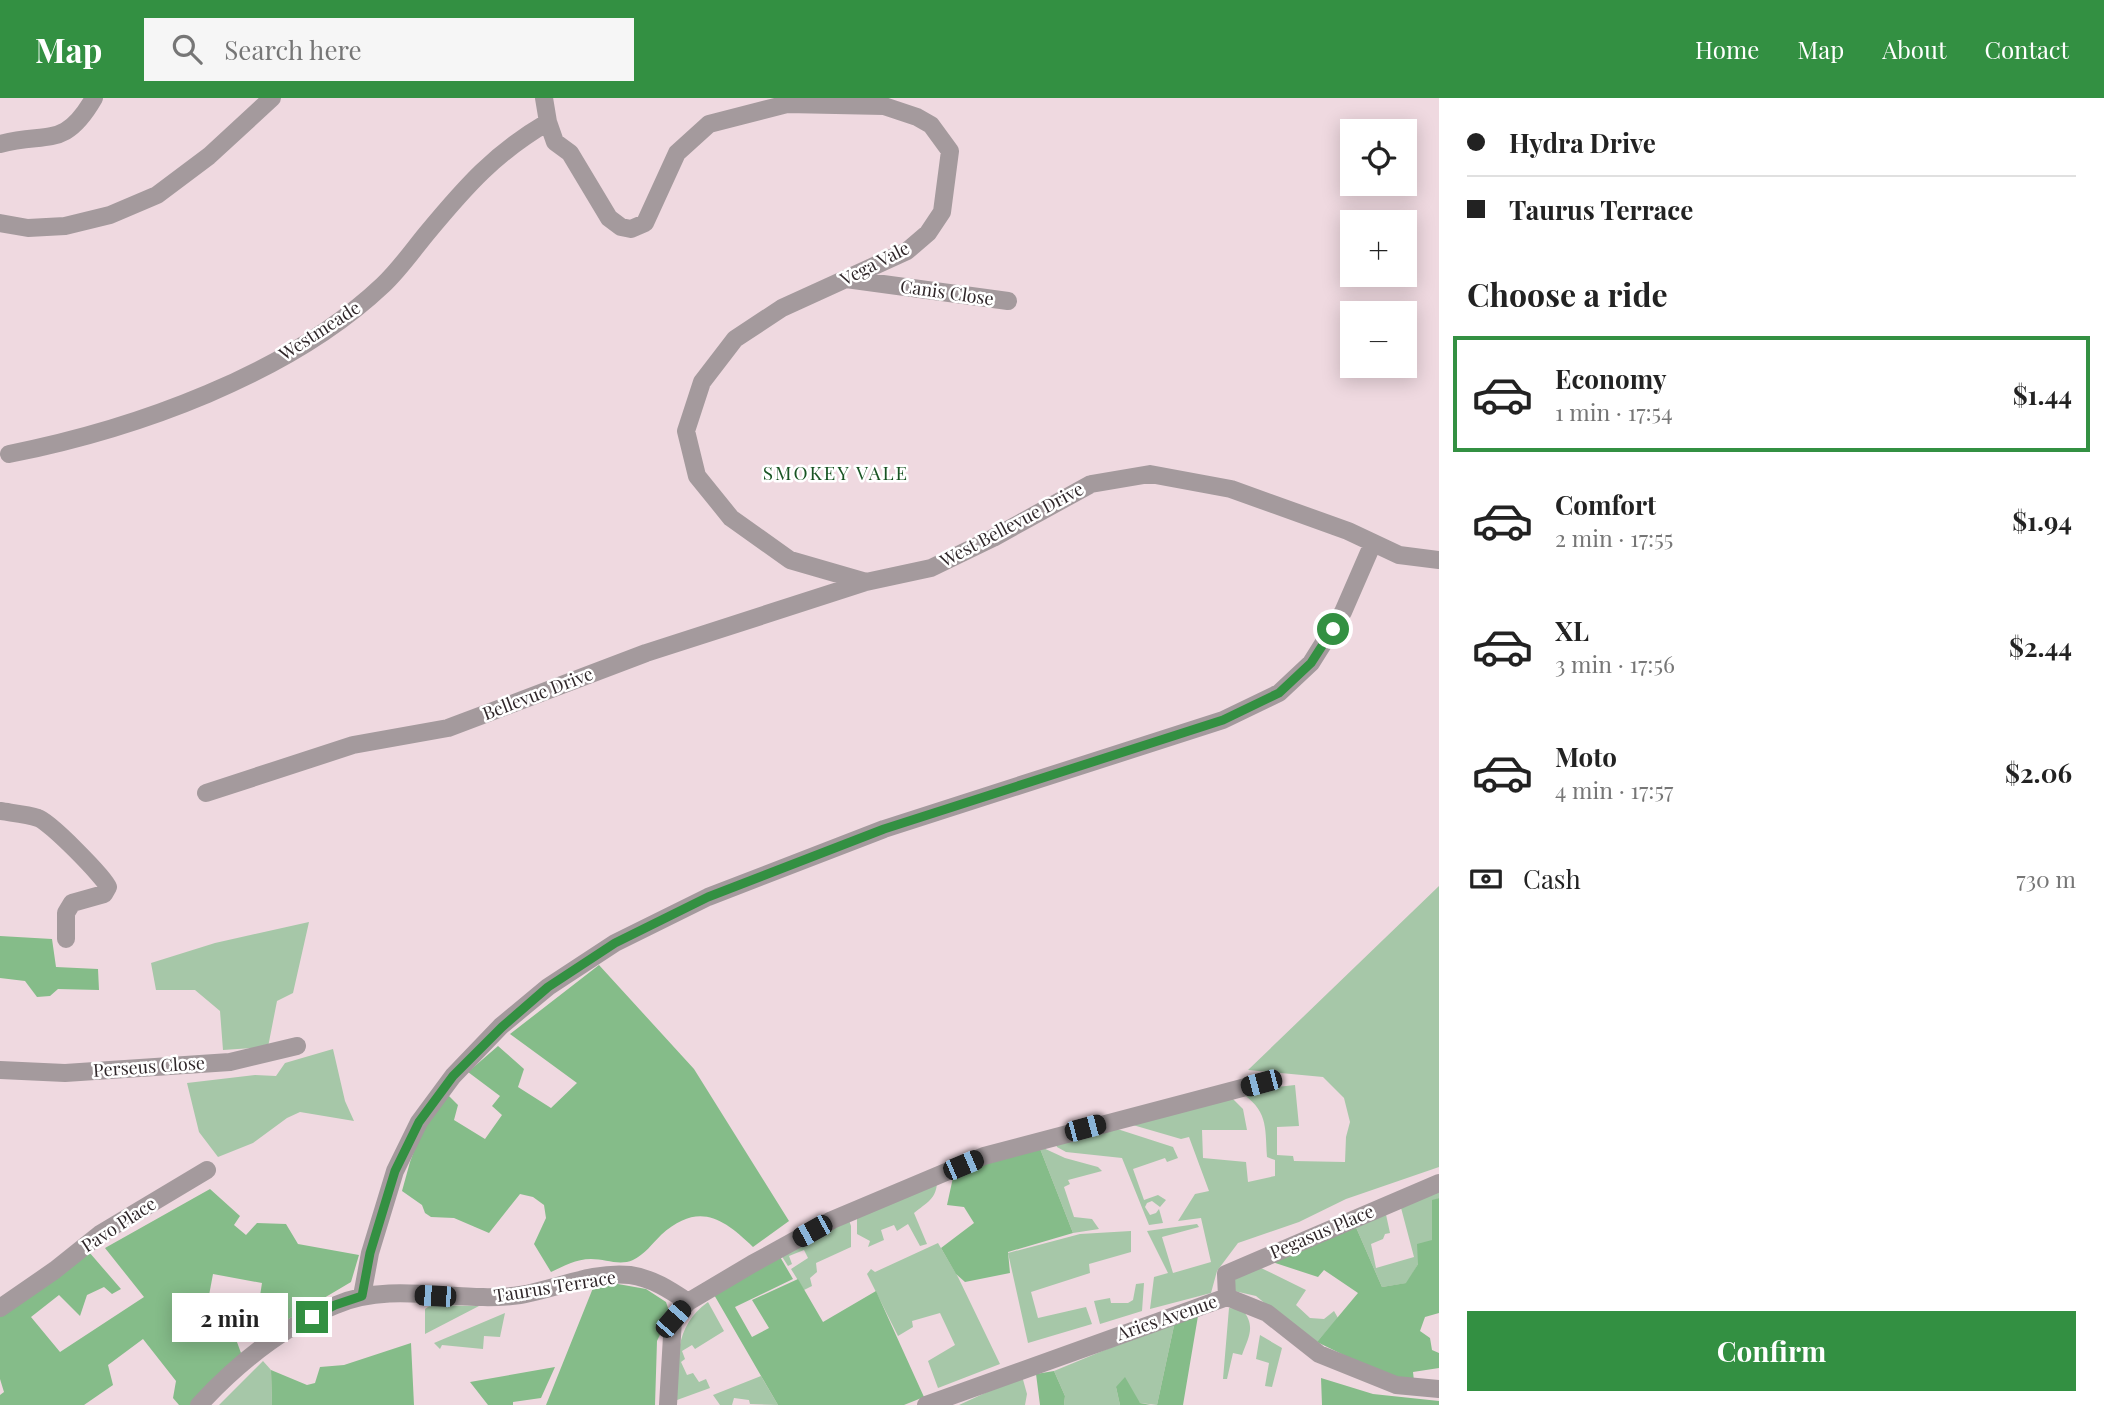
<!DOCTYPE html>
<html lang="en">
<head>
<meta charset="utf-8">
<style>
  :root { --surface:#fff; --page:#f6f6f6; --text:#222; --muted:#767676; --line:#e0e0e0; --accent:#339042 }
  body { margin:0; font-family:"Playfair Display",serif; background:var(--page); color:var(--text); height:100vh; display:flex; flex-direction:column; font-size:26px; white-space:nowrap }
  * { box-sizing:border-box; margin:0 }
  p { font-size:23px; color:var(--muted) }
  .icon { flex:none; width:38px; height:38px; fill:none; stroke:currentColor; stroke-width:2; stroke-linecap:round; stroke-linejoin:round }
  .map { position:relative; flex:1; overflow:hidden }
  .details { display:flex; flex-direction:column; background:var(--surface); width:665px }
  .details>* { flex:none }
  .top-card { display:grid; align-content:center; height:154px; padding:0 28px; background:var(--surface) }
  .tools { position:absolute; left:1340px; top:21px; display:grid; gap:14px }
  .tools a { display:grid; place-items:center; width:77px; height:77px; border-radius:0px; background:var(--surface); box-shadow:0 4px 18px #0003; font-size:35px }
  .end { position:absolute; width:32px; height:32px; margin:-16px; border:9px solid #339042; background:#fff; box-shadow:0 0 0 4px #fff }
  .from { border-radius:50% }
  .bubble { position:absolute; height:49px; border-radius:0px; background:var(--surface); box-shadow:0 4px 18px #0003; font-size:23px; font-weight:700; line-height:49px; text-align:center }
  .car { position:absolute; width:21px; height:42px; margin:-21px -10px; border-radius:9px; box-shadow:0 0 5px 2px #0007; background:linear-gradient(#222 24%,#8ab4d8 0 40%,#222 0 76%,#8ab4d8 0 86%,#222 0) }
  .top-card b { display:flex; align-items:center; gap:24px; height:66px; font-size:26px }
  .top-card b+b { border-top:2px solid var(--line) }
  .top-card i { width:18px; height:18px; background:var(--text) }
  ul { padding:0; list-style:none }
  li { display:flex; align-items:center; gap:21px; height:116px; margin:0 14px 10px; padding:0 14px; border:4px solid transparent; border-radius:0px }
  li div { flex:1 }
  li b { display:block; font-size:26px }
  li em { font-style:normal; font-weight:700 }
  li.selected { border-color:var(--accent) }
  li>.icon { width:63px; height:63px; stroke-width:1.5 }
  h2 { padding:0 28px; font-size:32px; line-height:84px }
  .pay { display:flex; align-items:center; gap:18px; height:77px; padding:0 28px; font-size:26px }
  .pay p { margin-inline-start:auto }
  .primary-button { display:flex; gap:14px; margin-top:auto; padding:14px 28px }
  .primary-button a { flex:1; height:80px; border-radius:0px; background:var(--accent); color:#fff; font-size:28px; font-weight:700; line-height:80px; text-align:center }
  header { display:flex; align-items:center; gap:42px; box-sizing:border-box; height:98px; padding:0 35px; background:var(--accent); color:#fff }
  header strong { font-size:33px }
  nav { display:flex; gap:38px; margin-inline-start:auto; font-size:24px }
  .search { width:490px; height:63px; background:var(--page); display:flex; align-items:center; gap:18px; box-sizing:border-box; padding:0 24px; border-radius:0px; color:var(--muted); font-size:26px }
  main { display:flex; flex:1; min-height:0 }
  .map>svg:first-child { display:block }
  .green { fill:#a6c7a8 }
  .forest { fill:#85bc89 }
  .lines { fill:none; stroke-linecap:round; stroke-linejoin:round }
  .minor { stroke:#a49a9d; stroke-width:18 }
  .route { stroke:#339042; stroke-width:9 }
  .labels { text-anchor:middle; stroke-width:5; stroke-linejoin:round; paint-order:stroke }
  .street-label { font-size:18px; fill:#30272a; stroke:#fff }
  .neighbourhood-label { font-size:19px; letter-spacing:2px; fill:#195423; stroke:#fff }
</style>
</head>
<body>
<header>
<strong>Map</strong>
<div class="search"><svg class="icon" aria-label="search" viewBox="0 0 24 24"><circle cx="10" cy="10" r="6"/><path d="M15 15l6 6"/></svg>Search here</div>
<nav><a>Home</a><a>Map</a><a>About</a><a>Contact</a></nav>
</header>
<main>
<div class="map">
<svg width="1439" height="1307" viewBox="0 0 1439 1307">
  <rect width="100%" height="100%" fill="#efd9e0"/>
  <path class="green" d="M1439,788V1069L1346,1101L1299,1124L1238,1145L1217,1173L1211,1195L1150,1211L1154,1179L1168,1175L1147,1133L1197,1126L1199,1129L1162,1139L1173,1175L1211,1164L1201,1120L1178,1123L1195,1096L1209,1093L1189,1039L1181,1041L1126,1025L1229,997L1243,1011L1247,1032H1202L1203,1060L1246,1064L1248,1084L1275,1078V1062L1267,1059C1265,1026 1268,1013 1239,993L1295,987L1299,1028L1277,1029V1057L1293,1058L1294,1063L1345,1064L1346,1039L1350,1024L1344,1000L1323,979L1248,972Z
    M309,824L293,895L277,903L268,949L223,952L220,913L195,892H156L151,865L215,845Z
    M333,951L345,1003L354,1023L300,1014L287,1020L253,1045L218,1059L199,1034L187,985L255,977L276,978L285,965Z
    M1108,1028L1173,1049L1178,1060L1167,1064L1165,1060L1133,1071L1144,1102L1158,1097L1166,1102L1160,1109L1152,1103L1147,1105L1145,1109L1150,1117L1156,1115L1159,1111L1163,1125L1149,1127L1122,1060L1066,1054L1057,1049L1054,1042Z
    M1039,1048L1065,1060L1098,1069L1102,1073L1068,1082L1070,1086L1064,1089L1074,1119L1092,1121L1099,1131L1073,1135Z
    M937,1083C937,1101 926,1105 914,1115L927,1146L920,1148L908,1126L897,1133L894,1127L881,1132L884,1142L868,1149L870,1143L857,1136V1118Z
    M1439,1089V1100L1432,1103V1142L1407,1185L1382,1189L1355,1127L1385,1112L1390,1135L1385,1136L1383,1141L1371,1146L1376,1170L1414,1159L1400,1106Z
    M849,1122L851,1128V1149L816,1165L817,1174L810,1180L812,1188L804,1192L791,1171L808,1160L804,1152L789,1158L792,1166L788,1168L781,1157Z
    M1131,1133V1154L1089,1166L1090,1175L1031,1194L1038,1220L1086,1209L1092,1226L1028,1245L1008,1155L1080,1136Z
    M938,1145L958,1179L1000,1266L938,1290L928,1263L955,1247L940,1215L912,1223L913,1229L898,1238L867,1176L871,1171L875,1174Z
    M1255,1167L1306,1192L1296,1207L1310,1220L1324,1221L1334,1213L1338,1220L1317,1244L1314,1245L1256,1198L1230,1192L1232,1179Z
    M1144,1185L1142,1213L1100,1226L1094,1203L1110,1200L1111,1205H1128L1133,1202L1136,1186Z
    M708,1204L724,1233L695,1251L692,1247L682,1253L685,1261L681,1264L687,1277L693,1275L699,1284L706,1281L710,1290L677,1302C678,1263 673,1229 708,1204Z
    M431,1207L479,1208L425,1236V1211Z
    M1229,1210L1242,1211C1256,1228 1249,1238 1242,1257L1233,1255L1227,1281H1223Z
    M505,1215L500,1239L484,1238L483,1251L442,1247L440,1251L434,1245Z
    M1175,1223L1157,1307L1140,1305L1116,1289L1120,1307H1064L1065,1298L1054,1273Z
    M1260,1237L1282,1250L1272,1289L1265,1288L1269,1265L1256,1261Z
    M263,1263L271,1272L272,1307H219Z
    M761,1278L778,1307L750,1306L749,1302L734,1300L732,1307H720L713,1297Z
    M1022,1278L1027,1296L1025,1307H959Z"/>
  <path class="forest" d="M0,838L52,841L56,869L98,871L99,892L58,891L50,898L37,899L25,883L0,880Z
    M599,867L694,971L789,1123L753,1149C722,1119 698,1104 661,1137C653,1145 644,1157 633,1162C619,1168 606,1161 591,1161C576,1161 564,1168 551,1174L534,1146L546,1120L544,1107L533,1099L520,1096L489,1135L454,1120L431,1119L425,1115L422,1107L402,1093L410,1064L421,1034L448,997L458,1007L454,1022L485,1041L502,1017L492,1008L500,998L468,974L498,948L524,971L518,989L551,1010L577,985L510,936Z
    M1039,1048L1073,1135L1008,1154L1010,1175L965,1184L956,1176L941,1150L974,1125L964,1109L947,1107L954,1075Z
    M210,1091L240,1118L234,1127L246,1137L257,1125L286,1126L298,1146L359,1157L351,1184L253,1242L262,1185L213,1176L207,1208L221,1225H230L241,1255L190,1307H179L173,1300L176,1283L143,1241L108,1267L113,1287L84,1307H0V1297L4,1294L0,1281V1218L89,1154L121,1191L112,1196L104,1189L87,1197L80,1218L59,1197L31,1219L60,1254L144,1199L105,1150Z
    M1439,1100V1215L1425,1219L1420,1233L1430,1240L1432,1252L1439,1255V1270L1413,1274L1414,1283L1399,1280L1362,1266L1317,1244L1358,1195L1324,1172L1318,1179L1269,1163L1355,1127L1382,1189L1406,1185L1418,1166L1417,1146L1432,1142V1102Z
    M779,1157L793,1181L735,1209L752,1239L769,1230L752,1202L798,1181L823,1224L876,1193L924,1299L904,1307H778L713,1195Z
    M601,1183L646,1191L666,1204L670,1216L657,1243L655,1307H546L593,1190Z
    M1198,1218L1183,1307H1157L1175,1223Z
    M411,1245L414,1307H272L271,1272L307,1287L315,1285L320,1269L344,1267Z
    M555,1269L541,1300L513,1304V1307H488L470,1284Z
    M1054,1273L1065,1298L1064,1307H1040L1036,1276Z
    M1125,1279L1140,1305L1151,1307H1120L1116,1289Z
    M1321,1280L1373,1296L1439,1303V1307H1322Z"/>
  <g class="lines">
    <path class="minor" d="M544,0L548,24L555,44L570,55L609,120L621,129L631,131L645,125L677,55L709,26L787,6L884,8L917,19L931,27L950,53L942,114L928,135L907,153L782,210L735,241L702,284L686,333L697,378L731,420L790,462L866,484
      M0,46C48,33 64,52 94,0
      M0,125L28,130L65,128L110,117L157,97L209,58L272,0
      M846,181L1008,203
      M9,356C135,331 288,277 383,187C399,172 413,152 427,135C466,88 495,55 548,24
      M206,695L353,647L448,630L646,555L866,484L931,470L993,440L1091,386L1150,376L1231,391L1348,433L1399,457L1439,462
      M0,713C12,715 27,716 38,720C49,723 105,780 108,789L104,796L72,805L66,815V841
      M0,972L65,975L230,964L297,948
      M362,1198L370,1155L395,1073L419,1024L453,978L501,928L548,889L615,845L708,799L884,731L1223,622L1279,595L1311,565L1343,514L1373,445
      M1227,1199L1226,1176L1439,1085
      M0,1210L55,1172L100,1136L207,1072
      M199,1307C237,1266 284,1228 336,1207C393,1182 460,1206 520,1197C556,1191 593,1173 630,1177C652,1180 670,1192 688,1204
      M668,1307L673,1221L688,1204L752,1166L832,1122L984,1058L1261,985
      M926,1307L1227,1199L1267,1215L1319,1256L1396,1287L1439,1291"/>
  </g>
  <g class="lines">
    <path class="route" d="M312,1219L335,1207L362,1198L370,1155L395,1073L419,1024L453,978L502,929L548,889L615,845L708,799L884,731L1223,622L1279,595L1311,565L1333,531"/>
  </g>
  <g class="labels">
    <g class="street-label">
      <text transform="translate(875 166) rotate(-27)" y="6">Vega Vale</text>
      <text transform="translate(947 195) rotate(8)" y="6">Canis Close</text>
      <text transform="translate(320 233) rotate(-33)" y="6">Westmeade</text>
      <text transform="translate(1012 427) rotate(-28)" y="6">West Bellevue Drive</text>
      <text transform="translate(538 596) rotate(-21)" y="6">Bellevue Drive</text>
      <text transform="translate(149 969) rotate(-4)" y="6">Perseus Close</text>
      <text transform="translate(119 1127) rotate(-33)" y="6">Pavo Place</text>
      <text transform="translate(1322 1134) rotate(-23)" y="6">Pegasus Place</text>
      <text transform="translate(555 1189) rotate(-9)" y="6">Taurus Terrace</text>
      <text transform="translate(1167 1220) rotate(-19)" y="6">Aries Avenue</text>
    </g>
    <g class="neighbourhood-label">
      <text x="836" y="382">SMOKEY VALE</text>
    </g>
  </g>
</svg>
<div class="tools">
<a><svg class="icon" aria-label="locate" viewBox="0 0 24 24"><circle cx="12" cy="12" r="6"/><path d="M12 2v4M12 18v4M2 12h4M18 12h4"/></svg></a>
<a>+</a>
<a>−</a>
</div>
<i class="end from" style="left:1333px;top:531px"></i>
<i class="end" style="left:312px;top:1219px"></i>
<div class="bubble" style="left:172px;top:1195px;width:116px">2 min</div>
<i class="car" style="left:1261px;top:985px;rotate:255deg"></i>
<i class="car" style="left:1085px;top:1030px;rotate:75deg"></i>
<i class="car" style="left:963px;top:1067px;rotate:67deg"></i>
<i class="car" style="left:812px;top:1133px;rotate:241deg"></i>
<i class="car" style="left:435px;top:1198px;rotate:273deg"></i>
<i class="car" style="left:673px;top:1221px;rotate:41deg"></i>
</div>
<section class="details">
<div class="top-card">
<b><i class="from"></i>Hydra Drive</b>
<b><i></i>Taurus Terrace</b>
</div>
<h2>Choose a ride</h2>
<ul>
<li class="selected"><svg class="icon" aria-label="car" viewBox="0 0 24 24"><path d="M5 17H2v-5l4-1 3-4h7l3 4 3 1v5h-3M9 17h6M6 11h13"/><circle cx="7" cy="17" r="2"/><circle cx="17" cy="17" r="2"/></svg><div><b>Economy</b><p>1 min · 17:54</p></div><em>$1.44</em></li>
<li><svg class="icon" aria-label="car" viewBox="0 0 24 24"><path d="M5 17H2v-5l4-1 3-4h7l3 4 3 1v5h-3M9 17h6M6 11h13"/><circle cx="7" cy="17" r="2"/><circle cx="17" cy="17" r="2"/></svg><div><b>Comfort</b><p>2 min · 17:55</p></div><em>$1.94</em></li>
<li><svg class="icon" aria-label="car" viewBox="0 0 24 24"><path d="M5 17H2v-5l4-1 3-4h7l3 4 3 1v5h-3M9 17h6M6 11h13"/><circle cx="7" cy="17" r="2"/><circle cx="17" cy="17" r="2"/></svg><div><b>XL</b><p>3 min · 17:56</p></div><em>$2.44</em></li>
<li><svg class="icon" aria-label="car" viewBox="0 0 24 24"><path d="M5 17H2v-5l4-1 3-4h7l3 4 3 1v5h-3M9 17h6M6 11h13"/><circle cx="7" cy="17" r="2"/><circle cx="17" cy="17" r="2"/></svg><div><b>Moto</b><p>4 min · 17:57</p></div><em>$2.06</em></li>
</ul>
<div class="pay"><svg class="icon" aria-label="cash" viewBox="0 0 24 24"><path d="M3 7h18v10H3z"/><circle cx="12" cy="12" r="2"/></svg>Cash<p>730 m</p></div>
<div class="primary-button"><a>Confirm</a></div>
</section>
</main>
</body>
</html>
